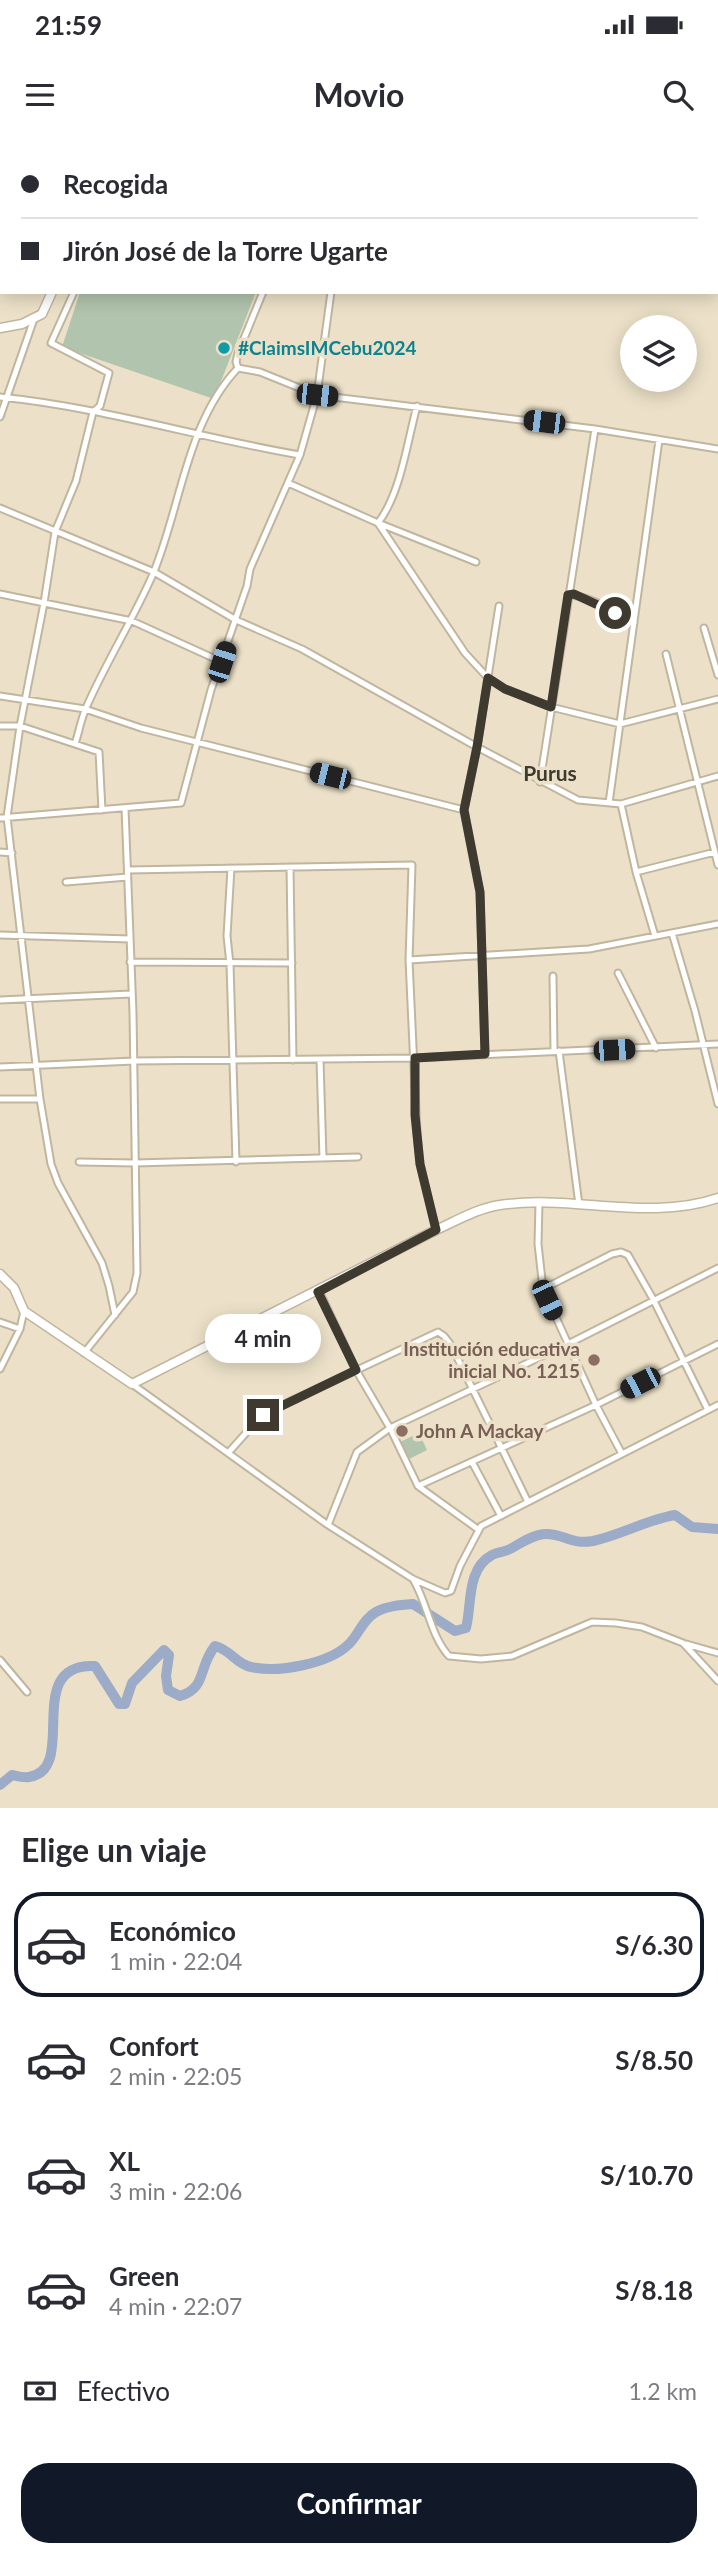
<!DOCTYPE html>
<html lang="es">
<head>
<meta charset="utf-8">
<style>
  :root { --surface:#fff; --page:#f2f2f3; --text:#2b2b33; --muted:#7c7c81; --line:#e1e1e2; --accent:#111827 }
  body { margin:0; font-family:Lato,sans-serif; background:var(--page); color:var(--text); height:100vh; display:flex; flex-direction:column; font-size:26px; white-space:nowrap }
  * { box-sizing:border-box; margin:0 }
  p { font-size:23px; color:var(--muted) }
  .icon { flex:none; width:38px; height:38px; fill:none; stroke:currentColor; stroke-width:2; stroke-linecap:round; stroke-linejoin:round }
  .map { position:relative; height:1668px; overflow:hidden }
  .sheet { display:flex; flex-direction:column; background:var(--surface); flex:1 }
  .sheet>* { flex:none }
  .banner { position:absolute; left:0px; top:0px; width:719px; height:154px; box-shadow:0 4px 18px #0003; display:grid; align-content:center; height:154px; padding:0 21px; background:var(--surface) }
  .tools { position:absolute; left:620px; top:175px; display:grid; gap:14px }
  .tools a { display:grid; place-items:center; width:77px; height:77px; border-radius:50%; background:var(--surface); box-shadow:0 4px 18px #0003; font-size:35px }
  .end { position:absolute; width:32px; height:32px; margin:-16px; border:9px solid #3f3a30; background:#fff; box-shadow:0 0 0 4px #fff }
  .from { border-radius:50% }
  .bubble { position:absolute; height:49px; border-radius:24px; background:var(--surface); box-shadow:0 4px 18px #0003; font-size:23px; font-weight:700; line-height:49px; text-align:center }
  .car { position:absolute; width:21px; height:42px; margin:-21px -10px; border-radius:9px; box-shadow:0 0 5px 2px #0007; background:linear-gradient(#222 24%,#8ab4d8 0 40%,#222 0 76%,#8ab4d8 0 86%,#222 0) }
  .banner b { display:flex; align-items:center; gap:24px; height:66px; font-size:26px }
  .banner b+b { border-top:2px solid var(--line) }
  .banner i { width:18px; height:18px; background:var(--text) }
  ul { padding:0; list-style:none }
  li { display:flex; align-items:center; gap:21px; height:105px; margin:0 14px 10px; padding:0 7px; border:4px solid transparent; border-radius:28px }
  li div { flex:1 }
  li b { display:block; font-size:26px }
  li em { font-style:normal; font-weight:700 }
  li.active { border-color:var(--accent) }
  li>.icon { width:63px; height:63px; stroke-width:1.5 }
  h2 { padding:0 21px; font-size:32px; line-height:84px }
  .pay { display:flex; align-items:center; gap:18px; height:77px; padding:0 21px; font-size:26px }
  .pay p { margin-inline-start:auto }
  .action { display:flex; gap:14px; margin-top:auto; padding:14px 21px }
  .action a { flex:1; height:80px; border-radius:28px; background:var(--accent); color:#fff; font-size:28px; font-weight:700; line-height:80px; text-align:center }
  .status { display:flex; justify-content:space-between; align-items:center; height:49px; padding:0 35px; background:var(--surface); direction:ltr }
  .status svg { height:19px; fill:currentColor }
  header { display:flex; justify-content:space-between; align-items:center; height:91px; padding:0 21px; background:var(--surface); font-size:32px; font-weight:700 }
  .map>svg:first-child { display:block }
  .green { fill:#b1c4ad }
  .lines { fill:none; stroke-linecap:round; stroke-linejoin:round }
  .river { stroke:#9babc8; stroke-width:10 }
  .street-casing { stroke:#c0b59e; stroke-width:9 }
  .secondary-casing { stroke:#c0b59e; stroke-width:11 }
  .street { stroke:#fff; stroke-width:5 }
  .secondary { stroke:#fff; stroke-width:8 }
  .route { stroke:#3f3a30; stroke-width:9 }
  .culture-dot { fill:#0f9aa8; stroke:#ece1c8; stroke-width:2.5 }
  .education-dot { fill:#8d6e63; stroke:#ece1c8; stroke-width:2.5 }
  .labels { text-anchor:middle; stroke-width:7; stroke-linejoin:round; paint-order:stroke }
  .culture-label { font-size:19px; font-weight:bold; fill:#0d838f; stroke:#ece1c8; text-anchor:start }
  .education-label { font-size:19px; font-weight:bold; fill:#785e54; stroke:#ece1c8; text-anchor:end }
  .neighbourhood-label { font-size:21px; font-weight:bold; fill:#3f3a30; stroke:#ece1c8 }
</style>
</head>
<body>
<div class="status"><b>21:59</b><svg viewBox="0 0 49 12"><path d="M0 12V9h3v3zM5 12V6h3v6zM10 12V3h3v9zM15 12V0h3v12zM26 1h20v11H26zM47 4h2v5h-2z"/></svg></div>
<header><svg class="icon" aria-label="menu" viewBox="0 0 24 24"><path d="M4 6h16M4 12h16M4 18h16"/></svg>Movio<svg class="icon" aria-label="search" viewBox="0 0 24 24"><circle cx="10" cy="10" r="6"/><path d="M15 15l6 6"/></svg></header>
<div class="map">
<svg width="718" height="1668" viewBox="0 0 718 1668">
  <rect width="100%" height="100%" fill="#ece1c8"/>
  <path class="green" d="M80,152H256L214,259L62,207Z
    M419,1293L427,1310L409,1319L400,1302Z"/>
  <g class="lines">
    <path class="river" d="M0,1645L12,1635C17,1636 24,1638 29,1637C80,1630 21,1522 95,1526L119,1564H125L132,1543L164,1510L169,1515L166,1536L168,1550L180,1556C207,1548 198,1527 215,1506C231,1510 236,1524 251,1527C278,1533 329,1524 349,1504C359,1494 363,1479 376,1472C387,1466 400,1465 413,1464L455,1491L466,1488C472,1465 466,1429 492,1415C497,1412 505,1412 512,1408C522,1402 535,1394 546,1394C565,1394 571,1405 593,1401C621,1395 646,1380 675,1375L692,1387L718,1389"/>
    <g class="street-casing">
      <path id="street" d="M22,2V0
        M195,2L198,0
        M0,11H2
        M0,85L2,79
        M74,152L51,203L109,233L100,266L93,272L76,341L55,392L44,463L20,586L7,677L40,959L51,1024L58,1043L102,1123L109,1146L115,1175
        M238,228L236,222L238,213L263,152
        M0,257C101,267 200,298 300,315
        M417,266C407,302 401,353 378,383L476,422
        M0,277L34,179
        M288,343L378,383L465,513L488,538L505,549L551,567L620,584L718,559
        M0,368L154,432L236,480L302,509L477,607L578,660L621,664L718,636
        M0,454L132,481L222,522
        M568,455C590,455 615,473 634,483
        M704,488L718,535
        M666,514L718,725
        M0,556L85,569L141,588L464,670
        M0,586H20L99,612L102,670
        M75,604C79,592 81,579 86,568C106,522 133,480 153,434C181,367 186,283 238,228L260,232L317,255L595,289L718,309
        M540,642L595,289
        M609,663L659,300
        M621,664L636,732L655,796
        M0,678L181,663L211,550L247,446L250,429L300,315L317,255L331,152
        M0,712L12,713
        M290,727L293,920
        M231,728L227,796L230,824L236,1022
        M128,730L412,725L409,820
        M636,732L715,712
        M66,742L128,737
        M672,793L695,871L718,964
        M0,795L130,799
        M130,822L292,823
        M618,833L656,908
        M553,836L554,912
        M0,860L131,854
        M559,911L579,1065
        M485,914L480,753L464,670L477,607L499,466
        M320,920L323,1018
        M0,927L134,921L415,918L718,904
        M0,959H40
        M79,1022L135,1023L358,1017
        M539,1063L538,1104L543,1149L596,1265L622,1314
        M436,1090L420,1024L417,993L409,820L589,809L718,784
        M543,1149L612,1114L621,1112L628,1115L653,1159L708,1270
        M319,1151L356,1230L390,1288L418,1346L596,1265L718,1204
        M0,1182L20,1189
        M84,1213L133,1152L137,1133L133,873L125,668
        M0,1229L20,1189L24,1171
        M132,1244L328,1385L413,1439L445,1453L451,1451L460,1426L481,1386L718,1265
        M229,1312L263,1274L438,1192L444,1196L451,1205L528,1362
        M472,1322L501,1376
        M418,1346L479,1390
        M328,1385L357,1312L390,1288L568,1204L718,1128
        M413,1439C428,1464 430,1495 449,1516L481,1519L512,1516L592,1482L616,1483L642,1487L683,1503L718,1541
        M686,1504L718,1513
        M0,1520L27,1552"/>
    </g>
    <g class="secondary-casing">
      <path id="secondary" d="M331,2L333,0
        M0,188L22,184L42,174L52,152
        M0,1134L14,1148L24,1171L132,1244L436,1090C456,1081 478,1068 500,1065C572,1054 648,1082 718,1058"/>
    </g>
    <use href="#street" class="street"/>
    <use href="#secondary" class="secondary"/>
  </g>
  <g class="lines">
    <path class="route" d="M263,1275L356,1230L318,1152L436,1090L420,1024L415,975V918L485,914L480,752L464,670L477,607L488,538L505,549L551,567L568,455L574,454L615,473"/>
  </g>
  <circle class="culture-dot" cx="224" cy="208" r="7"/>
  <g class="education-dot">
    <circle cx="594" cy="1220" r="7"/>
    <circle cx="402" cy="1291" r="7"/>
  </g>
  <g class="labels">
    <g class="culture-label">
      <text x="238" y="215">#ClaimsIMCebu2024</text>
    </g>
    <g class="education-label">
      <text x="580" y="1216">Institución educativa<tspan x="580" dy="22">inicial No. 1215</tspan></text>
      <text x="416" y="1298" text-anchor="start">John A Mackay</text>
    </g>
    <g class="neighbourhood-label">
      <text x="550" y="641">Purus</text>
    </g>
  </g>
</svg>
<div class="tools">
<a><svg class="icon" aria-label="layers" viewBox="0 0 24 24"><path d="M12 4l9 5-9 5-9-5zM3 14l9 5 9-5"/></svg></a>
</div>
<i class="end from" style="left:615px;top:473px"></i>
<i class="end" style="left:263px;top:1275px"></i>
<div class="bubble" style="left:205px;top:1174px;width:116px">4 min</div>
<i class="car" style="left:317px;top:255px;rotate:96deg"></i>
<i class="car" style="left:544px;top:282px;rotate:277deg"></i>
<i class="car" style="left:222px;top:522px;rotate:18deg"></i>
<i class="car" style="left:330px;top:636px;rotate:284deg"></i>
<i class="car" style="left:614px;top:910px;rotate:87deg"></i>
<i class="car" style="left:547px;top:1160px;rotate:155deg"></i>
<i class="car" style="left:640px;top:1243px;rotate:243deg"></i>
<div class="banner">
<b><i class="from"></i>Recogida</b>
<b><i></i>Jirón José de la Torre Ugarte</b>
</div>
</div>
<section class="sheet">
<h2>Elige un viaje</h2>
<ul>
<li class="active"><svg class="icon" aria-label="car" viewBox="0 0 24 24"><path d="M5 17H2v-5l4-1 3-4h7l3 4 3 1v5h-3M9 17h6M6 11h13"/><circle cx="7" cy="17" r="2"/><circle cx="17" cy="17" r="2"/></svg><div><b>Económico</b><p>1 min · 22:04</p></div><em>S/6.30</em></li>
<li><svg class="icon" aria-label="car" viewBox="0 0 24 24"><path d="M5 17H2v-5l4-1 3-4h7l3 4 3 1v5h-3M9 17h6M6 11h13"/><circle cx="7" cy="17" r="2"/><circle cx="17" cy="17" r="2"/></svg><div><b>Confort</b><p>2 min · 22:05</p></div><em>S/8.50</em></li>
<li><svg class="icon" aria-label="car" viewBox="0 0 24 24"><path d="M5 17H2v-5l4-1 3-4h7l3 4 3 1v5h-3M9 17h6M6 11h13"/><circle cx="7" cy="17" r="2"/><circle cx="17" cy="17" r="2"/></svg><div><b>XL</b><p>3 min · 22:06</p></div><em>S/10.70</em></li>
<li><svg class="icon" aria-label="car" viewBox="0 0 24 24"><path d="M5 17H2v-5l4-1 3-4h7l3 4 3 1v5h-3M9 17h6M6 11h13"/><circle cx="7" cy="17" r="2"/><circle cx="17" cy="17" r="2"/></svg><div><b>Green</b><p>4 min · 22:07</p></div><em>S/8.18</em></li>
</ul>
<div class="pay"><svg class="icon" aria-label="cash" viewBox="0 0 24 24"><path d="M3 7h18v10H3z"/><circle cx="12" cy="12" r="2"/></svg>Efectivo<p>1.2 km</p></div>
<div class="action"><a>Confirmar</a></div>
</section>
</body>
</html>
